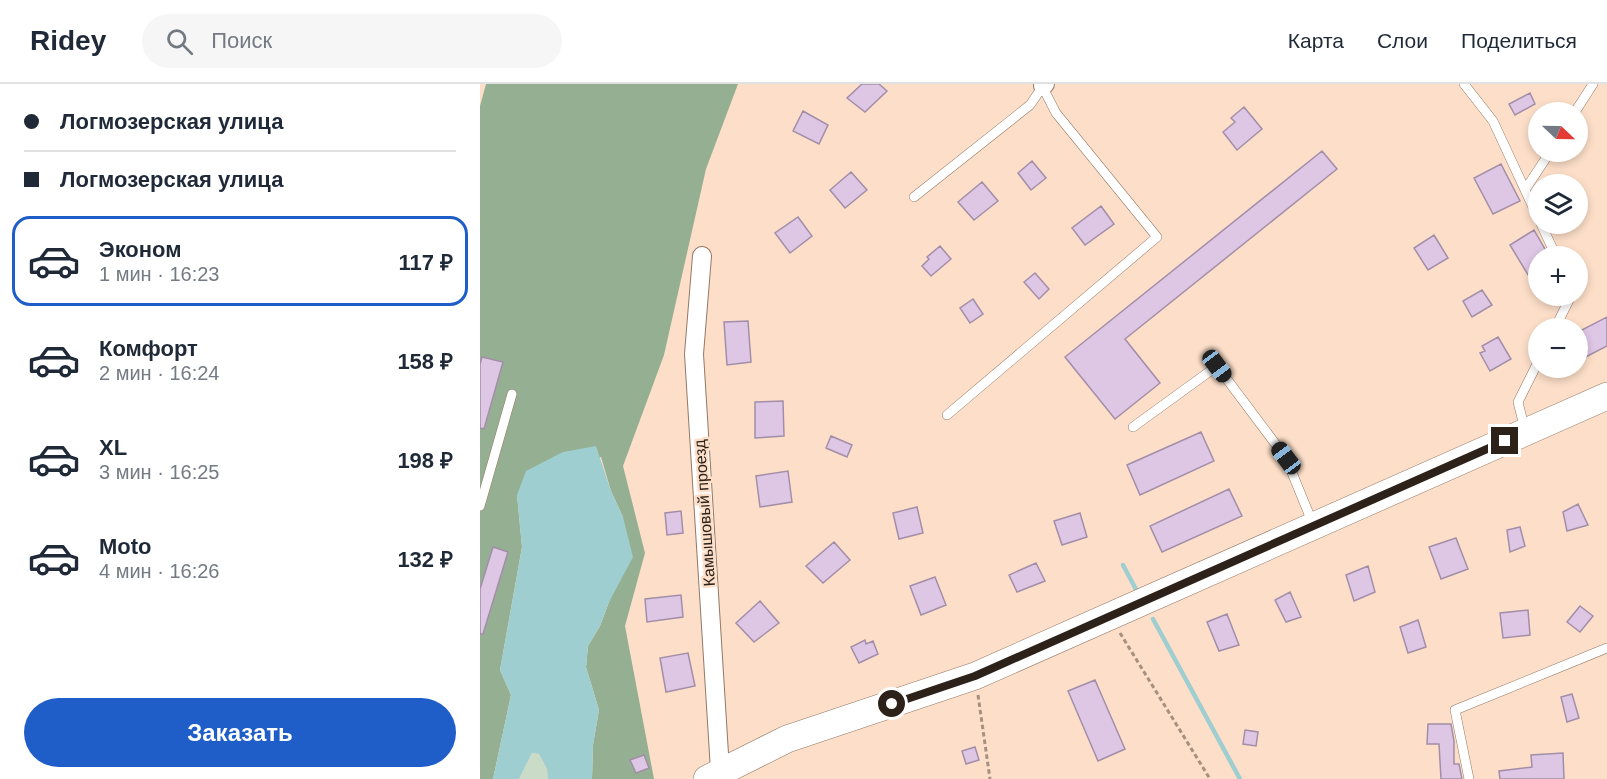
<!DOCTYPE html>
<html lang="ru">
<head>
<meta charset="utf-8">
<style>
  :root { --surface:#fff; --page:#f6f6f7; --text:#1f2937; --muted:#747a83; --line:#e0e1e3; --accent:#1f5dc9 }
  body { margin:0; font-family:Arial,sans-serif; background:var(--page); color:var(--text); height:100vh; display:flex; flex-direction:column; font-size:22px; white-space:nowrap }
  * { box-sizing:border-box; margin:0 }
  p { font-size:20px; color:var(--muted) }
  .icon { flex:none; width:33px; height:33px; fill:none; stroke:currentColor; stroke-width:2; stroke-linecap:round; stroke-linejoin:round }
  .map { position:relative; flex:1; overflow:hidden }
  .drawer { display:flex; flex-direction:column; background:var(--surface); width:480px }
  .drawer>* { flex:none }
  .top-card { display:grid; align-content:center; height:132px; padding:0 24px; background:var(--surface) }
  .needle { width:39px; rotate:112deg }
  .fabs { position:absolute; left:1048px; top:18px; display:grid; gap:12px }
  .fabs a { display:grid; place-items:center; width:60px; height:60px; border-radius:50%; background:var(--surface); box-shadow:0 3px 9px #0003; font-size:30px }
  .end { position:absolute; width:27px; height:27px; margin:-14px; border:8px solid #2c221a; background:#fff; box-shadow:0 0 0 3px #fff }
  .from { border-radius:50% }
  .car { position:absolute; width:18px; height:36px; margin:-18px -9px; border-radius:8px; box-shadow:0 0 4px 2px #0007; background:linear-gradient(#222 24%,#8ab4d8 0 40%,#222 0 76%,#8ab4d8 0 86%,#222 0) }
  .top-card b { display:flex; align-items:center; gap:21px; height:57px; font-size:22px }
  .top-card b+b { border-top:2px solid var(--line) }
  .top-card i { width:15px; height:15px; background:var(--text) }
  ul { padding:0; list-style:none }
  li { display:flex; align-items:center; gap:18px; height:90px; margin:0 12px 9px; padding:0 12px; border:3px solid transparent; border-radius:18px }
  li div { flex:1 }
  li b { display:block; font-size:22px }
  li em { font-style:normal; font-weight:700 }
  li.on { border-color:var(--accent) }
  li>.icon { width:54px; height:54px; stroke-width:1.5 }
  .button { display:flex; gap:12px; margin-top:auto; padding:12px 24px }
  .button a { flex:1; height:69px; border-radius:36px; background:var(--accent); color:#fff; font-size:24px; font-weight:700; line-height:69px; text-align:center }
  header { display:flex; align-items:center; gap:36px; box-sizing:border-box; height:84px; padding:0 30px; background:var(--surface); border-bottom:2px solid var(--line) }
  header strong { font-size:28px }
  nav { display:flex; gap:33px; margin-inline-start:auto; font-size:21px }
  .search { width:420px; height:54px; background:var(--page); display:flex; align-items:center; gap:15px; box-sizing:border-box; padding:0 21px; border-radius:33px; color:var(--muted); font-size:22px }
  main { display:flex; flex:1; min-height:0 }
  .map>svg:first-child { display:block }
  .green { fill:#cadbc8 }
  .forest { fill:#95af92 }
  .water { fill:#9fced0 }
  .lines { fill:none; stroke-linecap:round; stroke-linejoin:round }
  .stream { stroke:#9fced0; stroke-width:4.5 }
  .building { fill:#dec6e5; stroke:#a38ea8; stroke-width:1.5 }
  .lane-casing { stroke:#937865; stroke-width:10 }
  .street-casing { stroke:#937865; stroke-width:20 }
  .secondary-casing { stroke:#937865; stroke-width:28 }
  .path { stroke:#a69080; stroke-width:3; stroke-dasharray:4.5 3; stroke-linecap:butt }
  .lane { stroke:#fff; stroke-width:9 }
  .street { stroke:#fff; stroke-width:18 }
  .secondary { stroke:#fff; stroke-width:27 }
  .route { stroke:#2c221a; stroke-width:8 }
  .labels { text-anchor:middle; stroke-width:5; stroke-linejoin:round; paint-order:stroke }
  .street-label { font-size:16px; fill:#2c221a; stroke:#fddfc9 }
</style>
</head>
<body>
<header>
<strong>Ridey</strong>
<div class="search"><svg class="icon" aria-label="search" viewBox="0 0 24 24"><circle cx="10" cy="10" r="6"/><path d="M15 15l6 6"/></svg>Поиск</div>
<nav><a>Карта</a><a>Слои</a><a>Поделиться</a></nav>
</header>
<main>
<section class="drawer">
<div class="top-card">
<b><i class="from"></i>Логмозерская улица</b>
<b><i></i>Логмозерская улица</b>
</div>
<ul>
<li class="on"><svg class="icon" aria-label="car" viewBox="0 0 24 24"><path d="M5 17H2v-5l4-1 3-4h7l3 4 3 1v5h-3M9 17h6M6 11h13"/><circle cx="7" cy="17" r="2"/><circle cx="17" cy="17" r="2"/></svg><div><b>Эконом</b><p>1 мин · 16:23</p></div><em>117 ₽</em></li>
<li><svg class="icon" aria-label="car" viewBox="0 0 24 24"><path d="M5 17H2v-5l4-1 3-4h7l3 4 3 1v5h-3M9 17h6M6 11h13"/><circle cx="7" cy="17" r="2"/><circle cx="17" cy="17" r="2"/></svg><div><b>Комфорт</b><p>2 мин · 16:24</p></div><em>158 ₽</em></li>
<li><svg class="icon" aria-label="car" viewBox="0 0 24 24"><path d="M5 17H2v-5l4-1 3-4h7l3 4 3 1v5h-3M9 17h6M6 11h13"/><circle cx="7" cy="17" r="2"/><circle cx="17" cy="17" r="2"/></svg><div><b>XL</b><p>3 мин · 16:25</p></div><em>198 ₽</em></li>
<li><svg class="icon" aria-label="car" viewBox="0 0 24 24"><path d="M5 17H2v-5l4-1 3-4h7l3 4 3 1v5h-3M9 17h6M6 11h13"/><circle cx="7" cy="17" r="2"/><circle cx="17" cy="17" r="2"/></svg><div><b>Moto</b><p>4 мин · 16:26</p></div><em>132 ₽</em></li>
</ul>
<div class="button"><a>Заказать</a></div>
</section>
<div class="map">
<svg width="1127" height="695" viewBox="0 0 1127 695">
  <rect width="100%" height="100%" fill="#fddfc9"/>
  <path class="green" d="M52,669L59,670L67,685L68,695H39Z"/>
  <path class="forest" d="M6,0H258L226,85L184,271L143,382L165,469L145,542L174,695H112L113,661L119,626L106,583L108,562L120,542L129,518L143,433L131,407L121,373L37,411L42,463L20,586L31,611L13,695H0V22Z"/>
  <path class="water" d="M116,362L131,407L143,433L153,473L129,518L120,542L108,562L106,583L119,626L113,661L112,695H68L67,685L59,670L52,669L39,695H13L31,611L20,586L42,463L37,411L46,387L83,368Z"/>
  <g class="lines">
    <path class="stream" d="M643,481L659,511
      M673,535L760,695"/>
  </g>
  <path class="building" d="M382,0H399L407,7L385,28L367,14Z
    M1050,9L1055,20L1035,31L1029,20Z
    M764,23L782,45L757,66L743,48L755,38L751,34Z
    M323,27L348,41L339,60L313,47Z
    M842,67L857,85L645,255L680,299L635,335L585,273Z
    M552,77L566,94L551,106L538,89Z
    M1021,80L1040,117L1013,130L994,94Z
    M371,88L387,106L365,124L350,106Z
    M502,98L518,117L494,136L478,118Z
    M621,122L634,140L605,161L592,144Z
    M318,133L332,152L310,169L295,149Z
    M1054,146L1069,172H1059V209L1030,161Z
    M954,151L968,174L948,186L934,164Z
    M460,162L471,175L451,192L442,182L449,175L447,173Z
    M555,189L569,205L559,215L544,198Z
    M1002,206L1012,221L992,233L983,217Z
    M493,215L503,230L490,239L480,224Z
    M1127,233V262L1098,277V248Z
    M268,237L271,278L247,281L244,238Z
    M1018,253L1031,275L1010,287L1000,269L1005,267L1002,262Z
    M2,273L23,278L4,345L0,344V280Z
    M303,317L304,352L275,354V318Z
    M721,348L734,377L660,411L647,381Z
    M351,352L372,361L367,373L346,364Z
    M308,387L312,418L280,423L276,392Z
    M749,405L762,432L682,468L670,442Z
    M1098,420L1108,441L1087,447L1083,428Z
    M437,423L443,449L419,455L413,429Z
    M201,427L203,449L187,451L185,429Z
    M600,429L607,453L582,461L574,437Z
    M1040,443L1045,462L1030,468L1027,446Z
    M976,454L988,485L961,495L949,463Z
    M354,458L370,476L343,499L326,482Z
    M13,463L28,468L3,550H0V505Z
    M556,479L565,497L537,508L529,491Z
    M888,482L895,508L874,517L866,491Z
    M455,493L466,521L441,531L430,502Z
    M810,508L821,533L806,538L795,516Z
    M201,511L203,533L167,538L165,515Z
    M280,517L299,539L274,558L256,539Z
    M1100,522L1113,532L1100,548L1087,538Z
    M1048,526L1050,551L1023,554L1020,529Z
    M747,530L759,561L739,567L727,538Z
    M938,536L946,563L928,569L920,543Z
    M385,556L386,560L393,557L398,570L379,579L371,563Z
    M208,569L215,602L186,608L180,574Z
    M615,596L645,665L618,677L588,607Z
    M1092,610L1099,634L1087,638L1081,613Z
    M948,640H971L974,657V680H979L982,695H961L959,660H947Z
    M765,646L778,648L776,662L763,660Z
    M495,663L499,676L486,680L482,667Z
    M1083,669L1084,695H1020L1019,687L1052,683L1051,671Z
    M164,671L169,684L156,689L150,676Z"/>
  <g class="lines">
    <g class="lane-casing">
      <path id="lane" d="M984,0L1013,37L1059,136
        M1095,28L1113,0
        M1045,106L1070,68
        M434,113L550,21L563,2
        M1061,140L1076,172
        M1075,244L1091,212
        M467,331L677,153L576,29L561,0
        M653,343L737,282L806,374L833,440
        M1045,346L1038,318L1059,276
        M0,422L32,310
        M989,695L975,626L1127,564"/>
    </g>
    <g class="street-casing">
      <path id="street" d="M563,2L565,0
        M222,172L214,270L240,686"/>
    </g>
    <g class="secondary-casing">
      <path id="secondary" d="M227,695L307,655L495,592L1127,312"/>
    </g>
    <path class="path" d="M640,549L730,695
      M498,611L510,695"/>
    <use href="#lane" class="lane"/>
    <use href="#street" class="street"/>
    <use href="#secondary" class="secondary"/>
  </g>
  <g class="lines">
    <path class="route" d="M412,620L495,592L1025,357"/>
  </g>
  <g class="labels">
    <g class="street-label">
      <text transform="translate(224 429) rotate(-94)" y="6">Камышовый проезд</text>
    </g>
  </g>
</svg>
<div class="fabs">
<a><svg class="needle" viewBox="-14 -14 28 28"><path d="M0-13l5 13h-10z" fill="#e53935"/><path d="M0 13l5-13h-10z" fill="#747a83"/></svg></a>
<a><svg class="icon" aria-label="layers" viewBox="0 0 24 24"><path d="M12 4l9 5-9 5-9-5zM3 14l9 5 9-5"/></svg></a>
<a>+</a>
<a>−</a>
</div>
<i class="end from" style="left:412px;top:620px"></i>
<i class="end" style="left:1025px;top:357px"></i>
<i class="car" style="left:737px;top:282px;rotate:143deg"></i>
<i class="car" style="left:806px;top:374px;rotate:323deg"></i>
</div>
</main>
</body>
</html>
